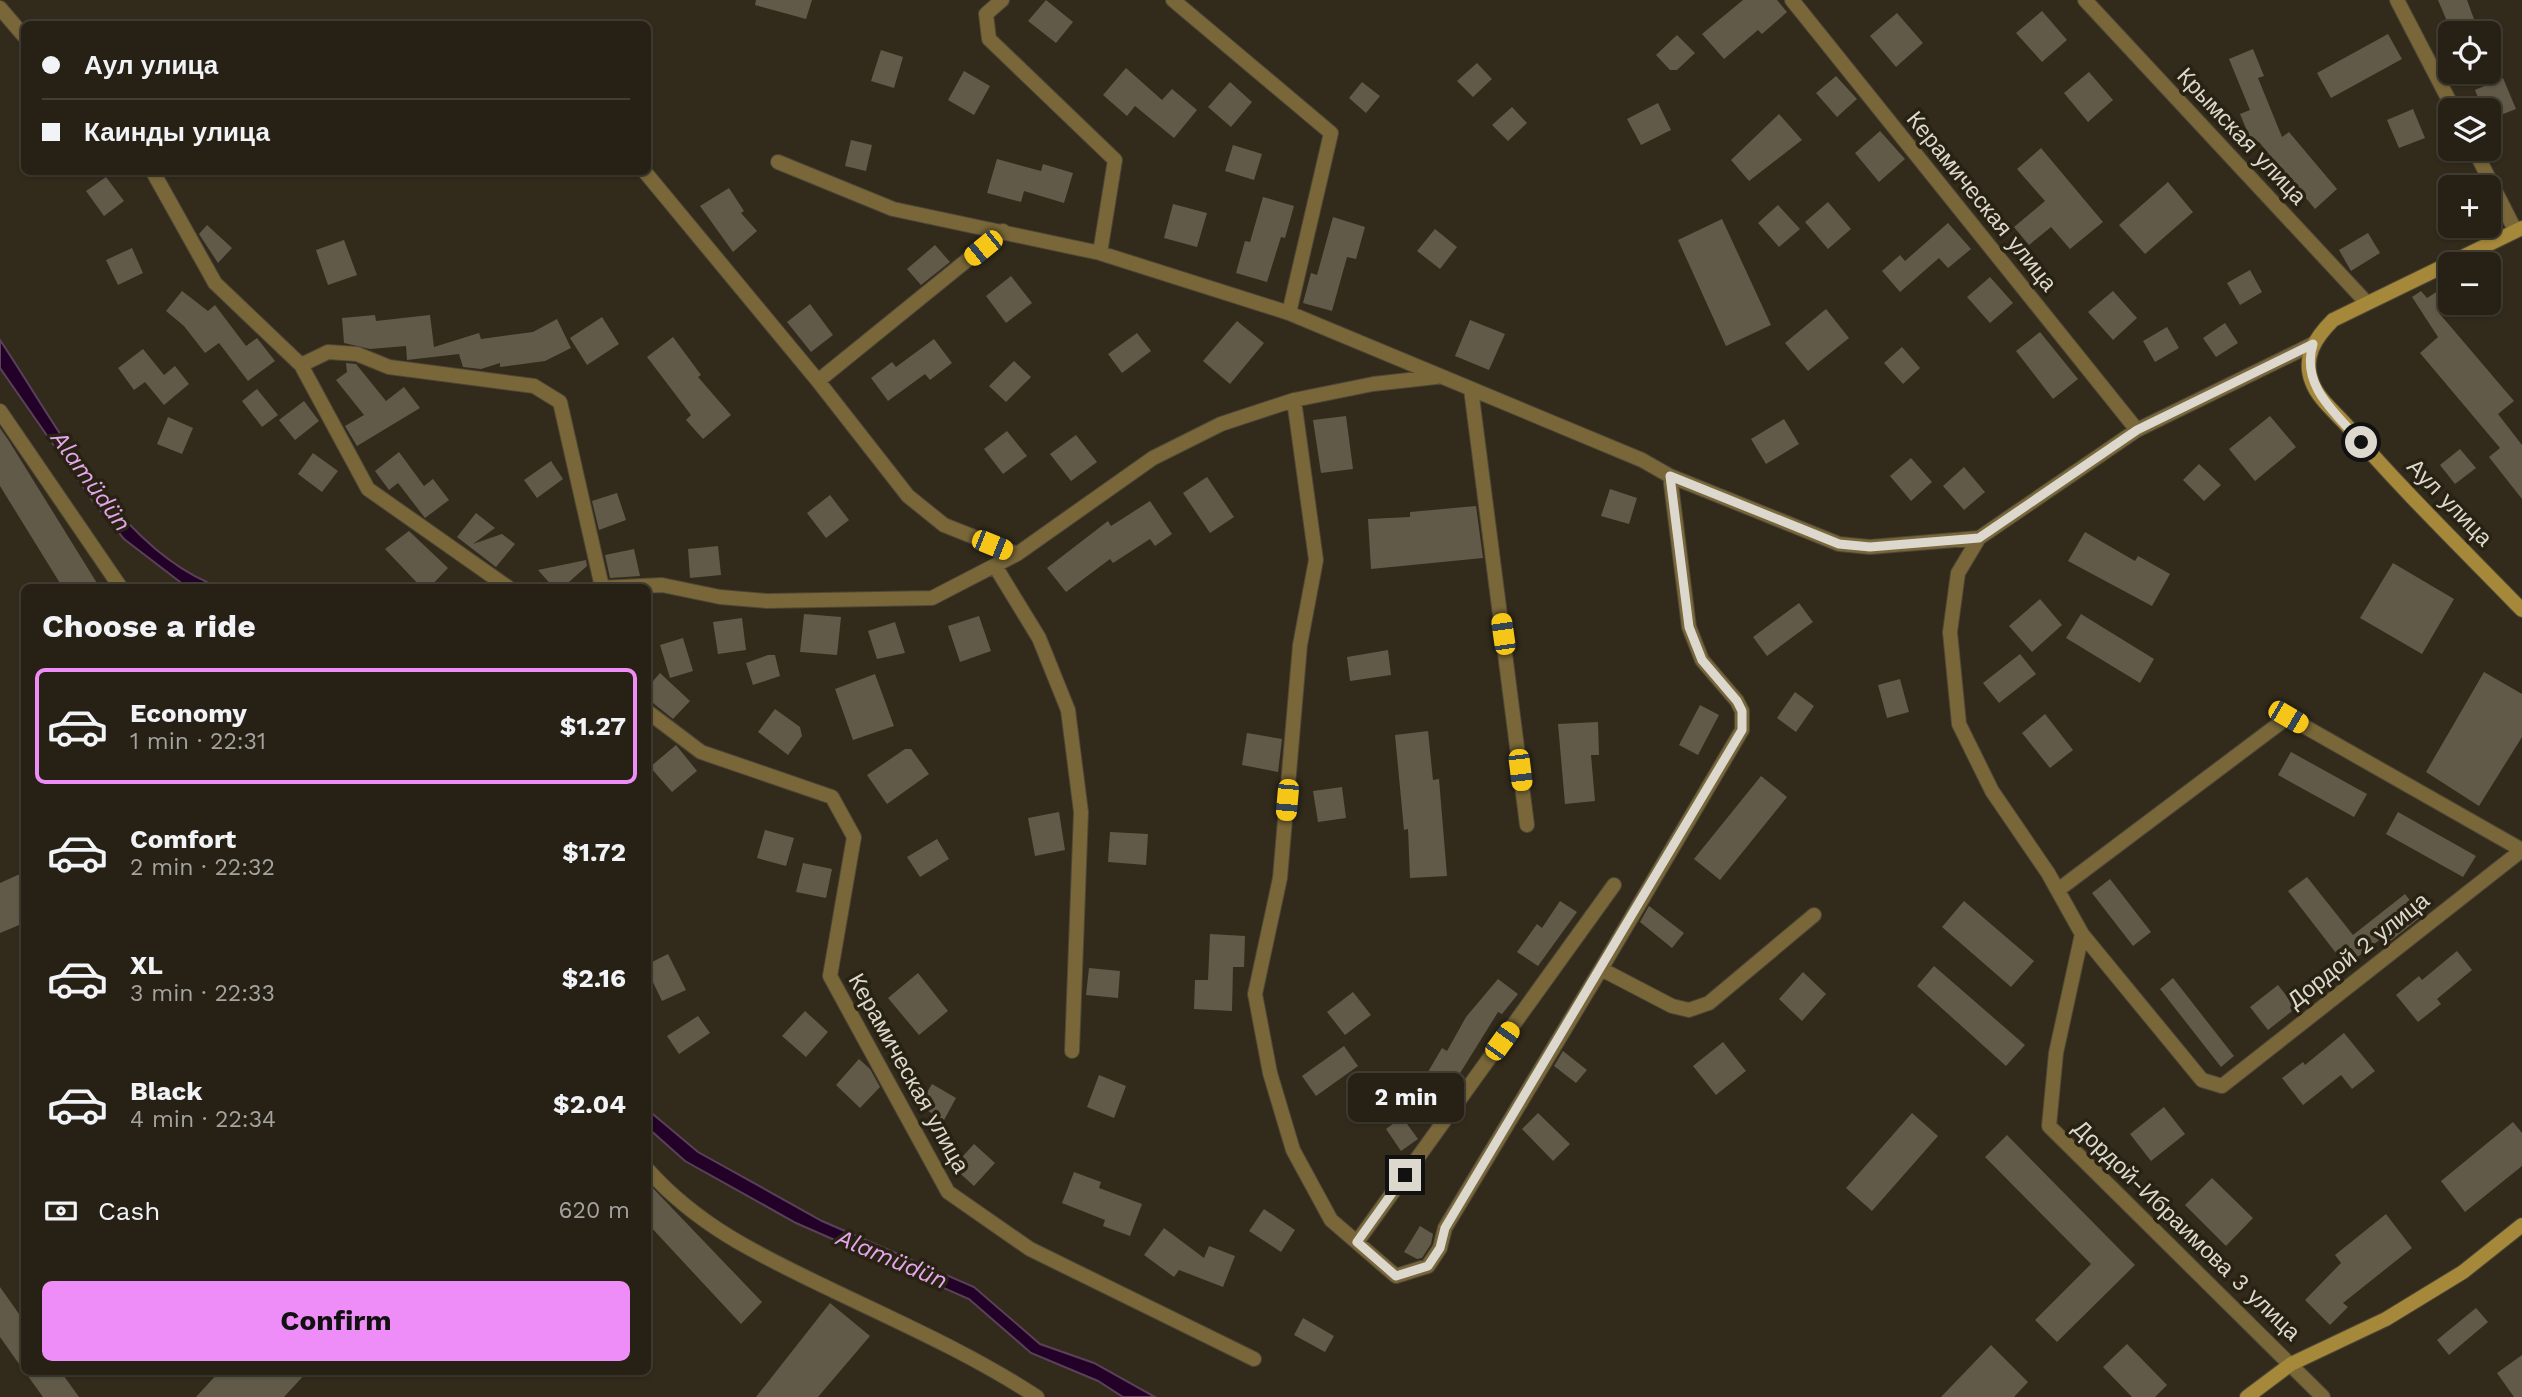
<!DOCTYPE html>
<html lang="en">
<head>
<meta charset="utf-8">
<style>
  :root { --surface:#262015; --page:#2e281e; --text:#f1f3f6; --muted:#a4a3a0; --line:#423e34; --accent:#ee8cf8 }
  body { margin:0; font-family:"Work Sans",sans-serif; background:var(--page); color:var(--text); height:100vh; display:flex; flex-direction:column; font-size:26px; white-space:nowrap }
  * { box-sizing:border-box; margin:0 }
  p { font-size:23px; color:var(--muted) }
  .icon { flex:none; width:38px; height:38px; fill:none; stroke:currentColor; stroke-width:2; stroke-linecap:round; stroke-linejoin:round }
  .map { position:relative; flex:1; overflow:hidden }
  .panel { position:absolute; left:21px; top:584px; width:630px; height:791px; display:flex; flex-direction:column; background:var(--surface); border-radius:10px; box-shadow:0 2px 5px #0004,0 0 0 2px var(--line) }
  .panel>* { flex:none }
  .banner { position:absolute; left:21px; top:21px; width:630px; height:154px; border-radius:10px; box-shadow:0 2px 5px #0004,0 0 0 2px var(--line); display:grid; align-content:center; height:154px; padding:0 21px; background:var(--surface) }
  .fabs { position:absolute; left:2438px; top:21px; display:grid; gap:14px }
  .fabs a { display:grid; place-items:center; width:63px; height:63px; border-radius:10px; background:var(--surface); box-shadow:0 2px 5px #0004,0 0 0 2px var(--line); font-size:35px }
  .end { position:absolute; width:32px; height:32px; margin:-16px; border:9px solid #dcd8ce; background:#111; box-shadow:0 0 0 4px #111 }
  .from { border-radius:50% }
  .bubble { position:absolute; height:49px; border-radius:10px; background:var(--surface); box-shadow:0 2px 5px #0004,0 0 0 2px var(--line); font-size:23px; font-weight:700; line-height:49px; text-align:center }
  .car { position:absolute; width:21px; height:42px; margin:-21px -10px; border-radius:9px; box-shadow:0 0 5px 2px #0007; background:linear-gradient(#f5c518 24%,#345 0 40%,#f5c518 0 76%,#345 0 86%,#f5c518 0) }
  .banner b { display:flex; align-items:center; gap:24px; height:66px; font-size:26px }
  .banner b+b { border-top:2px solid var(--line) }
  .banner i { width:18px; height:18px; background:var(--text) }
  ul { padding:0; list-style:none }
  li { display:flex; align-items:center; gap:21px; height:116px; margin:0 14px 10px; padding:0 7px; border:4px solid transparent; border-radius:10px }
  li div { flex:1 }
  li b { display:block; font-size:26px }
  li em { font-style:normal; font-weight:700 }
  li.selected { border-color:var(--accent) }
  li>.icon { width:63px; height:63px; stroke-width:1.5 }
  h2 { padding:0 21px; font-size:32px; line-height:84px }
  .pay { display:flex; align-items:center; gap:18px; height:77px; padding:0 21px; font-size:26px }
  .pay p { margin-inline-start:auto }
  .primary-button { display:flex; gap:14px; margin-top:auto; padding:14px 21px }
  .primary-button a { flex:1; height:80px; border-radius:10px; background:var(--accent); color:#111; font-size:28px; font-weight:700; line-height:80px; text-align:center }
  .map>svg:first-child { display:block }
  .water { fill:#220027; stroke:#5a4159; stroke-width:2 }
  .building { fill:#615a49 }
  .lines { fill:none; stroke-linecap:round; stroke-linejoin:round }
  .street-casing { stroke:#4d4738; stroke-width:16 }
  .secondary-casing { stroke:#4d4738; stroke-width:16 }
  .street { stroke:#796739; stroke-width:14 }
  .secondary { stroke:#a58839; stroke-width:14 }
  .route { stroke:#dcd8ce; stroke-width:9 }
  .labels { text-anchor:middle; stroke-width:7; stroke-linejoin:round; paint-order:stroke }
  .street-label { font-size:23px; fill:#dcd8ce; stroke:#282212 }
  .water-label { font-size:24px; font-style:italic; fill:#e7a5ed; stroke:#282212 }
</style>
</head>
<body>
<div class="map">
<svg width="2522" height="1397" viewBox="0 0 2522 1397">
  <rect width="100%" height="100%" fill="#322b1c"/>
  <path class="water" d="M0,340C56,423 121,554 222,588H188L124,539L94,503L0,368Z
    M648,1110L698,1152L822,1221L974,1287L1040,1344L1094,1363L1155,1397H1123L1098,1381L1031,1353L969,1299L796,1223L685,1161L648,1128Z"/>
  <path class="building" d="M756,0H812L806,19L755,5Z
    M1046,0L1073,22L1056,43L1028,21Z
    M1743,0H1777L1787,12L1762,34L1758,30L1724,59L1702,34Z
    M2438,0H2467L2479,33H2452Z
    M2042,11L2067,40L2042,62L2016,33Z
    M1897,13L1923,43L1896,67L1870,36Z
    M2388,34L2402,59L2331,98L2317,73Z
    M1677,35L1695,53L1677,70H1670L1656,55Z
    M2253,49L2264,76L2258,78L2282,137L2289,132L2337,189L2315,209L2259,142L2253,145L2240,114L2250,110L2229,59Z
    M881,50L903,57L894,88L871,81Z
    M1477,63L1492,79L1473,97L1457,81Z
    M1126,68L1162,100L1172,89L1197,110L1174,138L1135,106L1127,116L1103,95Z
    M964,71L990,86L974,115L948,100Z
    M2089,72L2113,100L2088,122L2064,93Z
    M1836,76L1857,99L1837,117L1816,93Z
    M2503,78L2516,109L2488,120V110H2483L2475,90Z
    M1230,82L1252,102L1231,127L1208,107Z
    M1362,82L1380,96L1366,113L1349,98Z
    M1658,103L1671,130L1641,145L1627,119Z
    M1512,107L1527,123L1508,141L1492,125Z
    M2413,109L2425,138L2399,148L2387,120Z
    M1779,114L1802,140L1749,181L1731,160Z
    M1880,131L1905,159L1879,182L1855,153Z
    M851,140L872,145L866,171L845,166Z
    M1233,145L1262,154L1254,180L1225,171Z
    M2041,148L2103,222L2070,249L2051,227L2029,245L2014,227L2045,201L2017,169Z
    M997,159L1041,171L1043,164L1073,173L1064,203L1024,191L1021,202L987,193Z
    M106,177L124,201L104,216L86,191Z
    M2168,182L2193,212L2145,254L2119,225Z
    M729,188L744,211L741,213L757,231L733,252L700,206Z
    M1263,197L1294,206L1285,238L1281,237L1267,282L1236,273L1245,241L1250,242Z
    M1828,202L1851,229L1828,249L1805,222Z
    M1173,204L1207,213L1197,247L1164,238Z
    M1778,205L1800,229L1779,247L1758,223Z
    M1333,217L1365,227L1356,259L1347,257L1332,311L1303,303L1311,273L1317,275Z
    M1722,219L1771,325L1726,346L1678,240Z
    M1948,223L1971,249L1948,268L1939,258L1900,292L1882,271L1900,255L1905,261Z
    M207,225L232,248L218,263L199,234Z
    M1435,229L1457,247L1440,269L1417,251Z
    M2368,233L2380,253L2351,271L2339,250Z
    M344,240L357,275L328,285L316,250Z
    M935,245L950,262L921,285L907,269Z
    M132,248L143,273L118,285L106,260Z
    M2250,270L2262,292L2240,305L2227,283Z
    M1011,276L1032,303L1006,323L986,296Z
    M1990,277L2013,303L1990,323L1967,297Z
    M2450,283V306L2439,313L2514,401L2498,414L2522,445V499L2489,457L2500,448L2420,353L2438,337L2412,297L2421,291L2427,298Z
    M182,291L208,311L215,305L246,346L257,338L275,361L248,381L219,343L205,353L184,326L166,311Z
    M2113,291L2137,318L2113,340L2088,312Z
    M810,304L833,335L811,352L787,322Z
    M1826,309L1849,338L1808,371L1785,343Z
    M375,315L376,321L430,315L434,347L479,333L481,339L533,332L557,319L571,348L545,361L500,367V363L481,369L463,367L459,354L407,360L406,346L370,349L344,343L342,318Z
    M602,317L619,344L587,365L570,338Z
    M1470,320L1505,334L1489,370L1455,356Z
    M1237,321L1264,343L1230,384L1203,361Z
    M2225,323L2238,343L2216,357L2203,338Z
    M2167,327L2179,348L2155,362L2143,341Z
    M2040,332L2078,379L2053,399L2016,351Z
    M1137,333L1151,351L1122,373L1108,354Z
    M673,337L701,375L698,377L731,415L703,439L686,420L691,415L647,357Z
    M934,339L952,363L930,380L925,374L888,401L871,378L892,362L896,367Z
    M1902,347L1920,368L1903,384L1884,363Z
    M143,349L164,375L175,366L189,384L164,405L145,382L134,390L118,368Z
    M1014,361L1031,377L1006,402L989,386Z
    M346,363L356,364L386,401L404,387L420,408L357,446L345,426L364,415L336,380L347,372Z
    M257,389L278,415L262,427L242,401Z
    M304,401L319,421L295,440L279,420Z
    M1346,416L1353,469L1321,473L1313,420Z
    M2270,416L2296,447L2255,481L2229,449Z
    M168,417L193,428L182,454L157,444Z
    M1784,419L1799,444L1766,464L1751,439Z
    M0,428L9,441L100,588H63L0,486Z
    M1007,431L1027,456L1003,474L984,449Z
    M1076,435L1097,462L1071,481L1050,454Z
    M2460,449L2476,468L2455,484L2440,465Z
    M399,452L424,486L433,479L449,500L425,518L398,483L389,490L375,471Z
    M313,453L338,471L322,492L298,474Z
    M1911,458L1932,482L1911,501L1890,476Z
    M551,461L563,479L537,498L524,480Z
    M2199,464L2221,485L2204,501L2183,480Z
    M1964,467L1985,492L1964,510L1943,486Z
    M1207,477L1234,517L1210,533L1183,493Z
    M1610,489L1637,498L1629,524L1601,516Z
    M617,493L626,520L599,530L592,501Z
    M830,495L849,520L826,538L807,513Z
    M1150,501L1172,534L1155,546L1150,539L1113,563L1110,559L1066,592L1047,568L1108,521L1111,526Z
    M1476,506L1483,558L1371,569L1368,519L1410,517V512Z
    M476,513L495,528L473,544L502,534L515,544L496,567L457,537Z
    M409,531L448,568L429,588H422L385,549Z
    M2085,532L2135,561L2138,556L2170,574L2152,606L2068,561Z
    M718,546L721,575L690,578L688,549Z
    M634,549L640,576L610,578L605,555Z
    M586,560L587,566L562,588H554L538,570Z
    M2393,563L2454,599L2422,654L2360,618Z
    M2040,599L2062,625L2032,652L2009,626Z
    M1799,603L1813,622L1767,656L1753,637Z
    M804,614L841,617L837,655L800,652Z
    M2081,614L2154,659L2140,683L2066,638Z
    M979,616L991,651L960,662L948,626Z
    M742,618L746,650L718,654L713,622Z
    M895,622L905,653L877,659L868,631Z
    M683,638L693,671L670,678L660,645Z
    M1388,650L1391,675L1350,681L1347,657Z
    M2020,654L2036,674L1999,703L1983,683Z
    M768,655H775L780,676L753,685L746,663Z
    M2484,672L2522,694V737L2479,806L2426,772Z
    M660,673L690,701L673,719L648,699V687Z
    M875,674L894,726L853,740L835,689Z
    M1900,679L1909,712L1887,718L1878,685Z
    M1795,692L1814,706L1796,732L1777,718Z
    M1700,705L1719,715L1698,755L1679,745Z
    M775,709L800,727L802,736L788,755L758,732Z
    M2045,714L2073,750L2050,768L2022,733Z
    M1598,722L1599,755H1591L1595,801L1565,804L1558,724Z
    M1428,731L1433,780L1439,779L1447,876L1410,878L1408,829L1404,830L1395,735Z
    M1247,733L1282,739L1278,772L1242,765Z
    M676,745L697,771L672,792L650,767Z
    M905,749H911L929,774L887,804L867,775Z
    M2291,752L2367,794L2354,817L2278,775Z
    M1761,776L1787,797L1720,880L1694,859Z
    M1342,787L1346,818L1318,822L1313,791Z
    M1059,812L1065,850L1035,856L1028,818Z
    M2398,812L2476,856L2463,877L2386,834Z
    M765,830L794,838L786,866L757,858Z
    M1110,832L1148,834L1146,865L1108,862Z
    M937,839L949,859L920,877L907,857Z
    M803,863L832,869L826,898L796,892Z
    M20,874L24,885V923L0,933V883Z
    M2307,877L2353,935L2405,894L2422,916L2388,943L2383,937L2346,966L2288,891Z
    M2110,879L2151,932L2133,946L2092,893Z
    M1560,901L1577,912L1538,966L1517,952L1537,924L1542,928Z
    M1964,901L2034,961L2011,987L1942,927Z
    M1649,906L1684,933L1672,948L1640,922Z
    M1210,934L1245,936L1244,967H1233L1232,1011L1194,1009L1195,980H1208Z
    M2457,951L2472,970L2437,999L2441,1004L2418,1022L2396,995L2419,976L2422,980Z
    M668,954L686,990L662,1001L648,972V964Z
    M1934,966L2025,1045L2006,1066L1917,986Z
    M1089,968L1120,971L1118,998L1086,995Z
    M1803,972L1826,994L1802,1021L1779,999Z
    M918,973L948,1011L919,1035L888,998Z
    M2173,978L2234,1056L2221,1067L2160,989Z
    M1498,979L1518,994L1502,1014L1498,1012L1449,1091L1425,1077L1442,1048L1447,1051L1466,1017Z
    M2278,985L2296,1008L2268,1030L2250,1007Z
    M1353,992L1371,1015L1345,1035L1327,1012Z
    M805,1011L828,1032L806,1057L782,1036Z
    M698,1016L710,1033L679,1054L667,1036Z
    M2344,1033L2375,1071L2352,1089L2341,1075L2303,1105L2282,1078L2303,1062L2305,1065Z
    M1723,1042L1746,1071L1716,1095L1693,1066Z
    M1344,1046L1358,1066L1316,1096L1302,1076Z
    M1563,1051L1587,1070L1576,1083L1554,1066Z
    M859,1059L870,1069L880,1087L860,1108L836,1085Z
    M1099,1075L1126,1086L1114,1118L1087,1107Z
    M932,1084L956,1098L944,1120L919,1106Z
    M2164,1107L2185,1134L2151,1161L2130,1134Z
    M1538,1113L1570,1144L1553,1161L1522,1129Z
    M1912,1113L1938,1136L1872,1211L1846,1188Z
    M1402,1117L1418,1139L1401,1151L1386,1129Z
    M2513,1122L2522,1133V1166L2465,1212L2441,1181Z
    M2007,1135L2135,1265L2057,1342L2035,1320L2091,1264L1985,1157Z
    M974,1144L995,1163L974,1186L953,1167Z
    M1074,1172L1101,1182L1099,1188L1142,1204L1130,1236L1103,1226L1105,1220L1062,1203Z
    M2212,1178L2253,1218L2226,1246L2185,1205Z
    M648,1183L762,1302L741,1324L648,1224Z
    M1264,1209L1295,1230L1281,1252L1249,1231Z
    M2386,1214L2412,1248L2343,1303L2348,1307L2330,1325L2305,1300L2341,1263L2335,1255Z
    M1420,1226L1433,1234L1431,1244L1422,1258L1417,1259L1404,1252Z
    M1164,1228L1204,1258L1209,1246L1235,1256L1223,1287L1179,1270L1174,1277L1144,1255Z
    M0,1287L24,1321V1371L0,1337Z
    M830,1303L870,1336L818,1397H756Z
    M2476,1308L2488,1322L2449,1355L2437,1340Z
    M1303,1318L1334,1336L1325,1352L1294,1335Z
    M2127,1344L2167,1385L2155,1397H2132L2103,1367Z
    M1991,1345L2028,1382L2014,1397H1941Z
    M2522,1355V1397H2514L2497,1373Z
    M25,1372H61L79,1397H43Z
    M219,1372H307L284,1397H196Z"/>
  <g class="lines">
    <g class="street-casing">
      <path id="street" d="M1002,0L986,14L989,39L1115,160L1100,253
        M1173,0L1331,133L1289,313
        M1792,0L2137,430
        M2085,0L2366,302
        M2397,0L2454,110
        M0,8L24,36
        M2474,149L2515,230
        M778,162L893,209L1100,253L1289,313L1642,460L1670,476L1839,544L1870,547L1979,538L2137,430L2313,344
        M153,172L215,283L301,365L368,489L509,588
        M645,172L818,381L908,496L944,525L1017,554
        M301,365L328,352L357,354L389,367L534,386L560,402L602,587
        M818,381L1003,231
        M1471,389L1527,825
        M1294,400L1316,560L1300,645L1280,878L1255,994L1270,1073L1293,1150L1331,1220L1396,1276L1428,1266L1440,1248L1445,1228L1601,969L1672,1006L1689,1010L1709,1003L1814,915
        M0,411L121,588
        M1979,538L1958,573L1950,632L1959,724L1992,791L2048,873L2082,934L2056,1053L2049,1126L2323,1397
        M995,566L1039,638L1068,710L1081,812L1072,1051
        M599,588L662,585L720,597L767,601L932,598L1017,554L1153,458L1221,424L1294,400L1373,384L1436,377
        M648,712L701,752L832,797L854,837L830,976L948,1192L1030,1249L1254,1359
        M2058,890L2288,717L2522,850L2222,1086L2202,1080L2082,934
        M1601,969L1742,730V711L1737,701L1702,660L1689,627L1670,476
        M648,1170C701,1229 764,1257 834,1291C903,1324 973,1355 1037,1397
        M1357,1242L1614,885"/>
    </g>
    <g class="secondary-casing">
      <path id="secondary" d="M2522,228L2333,320C2316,337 2302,357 2312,382C2318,399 2337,414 2349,428C2403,491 2464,550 2522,610
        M2247,1397L2291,1364L2386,1319L2463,1272L2522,1225"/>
    </g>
    <use href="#street" class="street"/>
    <use href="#secondary" class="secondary"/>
  </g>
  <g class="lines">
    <path class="route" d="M1405,1175L1357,1242L1396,1276L1428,1266L1440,1248L1445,1228L1742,730V711L1737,701L1702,660L1689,627L1670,476L1839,544L1870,547L1979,538L2137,430L2313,344C2300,386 2336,413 2361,442"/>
  </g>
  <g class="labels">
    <g class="street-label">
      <text transform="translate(2242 136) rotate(47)" y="8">Крымская улица</text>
      <text transform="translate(1982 201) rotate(51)" y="8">Керамическая улица</text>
      <text transform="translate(2450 502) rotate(46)" y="8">Аул улица</text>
      <text transform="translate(2358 950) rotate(-38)" y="8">Дордой 2 улица</text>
      <text transform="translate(909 1073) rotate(61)" y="8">Керамическая улица</text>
      <text transform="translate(2187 1230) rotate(44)" y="8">Дордой-Ибраимова 3 улица</text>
    </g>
    <g class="water-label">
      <text transform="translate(91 481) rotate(54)" y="8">Alamüdün</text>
      <text transform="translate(892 1259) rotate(23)" y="8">Alamüdün</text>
    </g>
  </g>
</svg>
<div class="fabs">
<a><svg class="icon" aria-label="locate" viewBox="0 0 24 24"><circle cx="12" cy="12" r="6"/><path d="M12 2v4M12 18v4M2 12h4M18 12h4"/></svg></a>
<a><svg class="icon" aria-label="layers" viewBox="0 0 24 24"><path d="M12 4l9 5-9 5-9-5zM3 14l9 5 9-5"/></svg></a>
<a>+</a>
<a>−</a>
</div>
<i class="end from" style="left:2361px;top:442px"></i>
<i class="end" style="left:1405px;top:1175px"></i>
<div class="bubble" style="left:1348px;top:1073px;width:116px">2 min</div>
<i class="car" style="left:983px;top:248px;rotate:231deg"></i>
<i class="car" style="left:992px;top:545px;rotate:112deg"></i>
<i class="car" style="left:1503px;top:634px;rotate:352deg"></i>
<i class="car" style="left:2288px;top:717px;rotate:120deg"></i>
<i class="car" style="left:1520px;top:770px;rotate:173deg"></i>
<i class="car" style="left:1287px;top:800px;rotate:185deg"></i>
<i class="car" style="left:1502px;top:1041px;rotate:36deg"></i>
<div class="banner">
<b><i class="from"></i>Аул улица</b>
<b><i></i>Каинды улица</b>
</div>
<section class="panel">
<h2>Choose a ride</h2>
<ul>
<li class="selected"><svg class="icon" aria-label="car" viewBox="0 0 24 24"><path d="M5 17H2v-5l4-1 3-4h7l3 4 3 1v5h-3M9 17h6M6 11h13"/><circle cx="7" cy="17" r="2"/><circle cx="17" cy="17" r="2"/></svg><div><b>Economy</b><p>1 min · 22:31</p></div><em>$1.27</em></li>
<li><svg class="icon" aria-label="car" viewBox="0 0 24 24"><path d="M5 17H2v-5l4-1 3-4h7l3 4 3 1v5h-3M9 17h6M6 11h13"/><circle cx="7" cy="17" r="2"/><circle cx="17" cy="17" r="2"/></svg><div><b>Comfort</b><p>2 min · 22:32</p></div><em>$1.72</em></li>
<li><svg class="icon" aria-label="car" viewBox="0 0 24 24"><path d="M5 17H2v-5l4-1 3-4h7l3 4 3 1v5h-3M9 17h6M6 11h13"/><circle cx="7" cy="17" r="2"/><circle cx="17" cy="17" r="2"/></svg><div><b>XL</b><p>3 min · 22:33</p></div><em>$2.16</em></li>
<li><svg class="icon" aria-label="car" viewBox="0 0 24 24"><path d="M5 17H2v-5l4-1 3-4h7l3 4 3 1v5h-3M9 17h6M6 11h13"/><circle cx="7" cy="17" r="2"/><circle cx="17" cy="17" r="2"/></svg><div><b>Black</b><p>4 min · 22:34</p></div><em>$2.04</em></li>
</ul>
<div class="pay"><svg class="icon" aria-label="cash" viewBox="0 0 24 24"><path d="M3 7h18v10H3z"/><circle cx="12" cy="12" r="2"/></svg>Cash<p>620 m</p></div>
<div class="primary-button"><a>Confirm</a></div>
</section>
</div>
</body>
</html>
